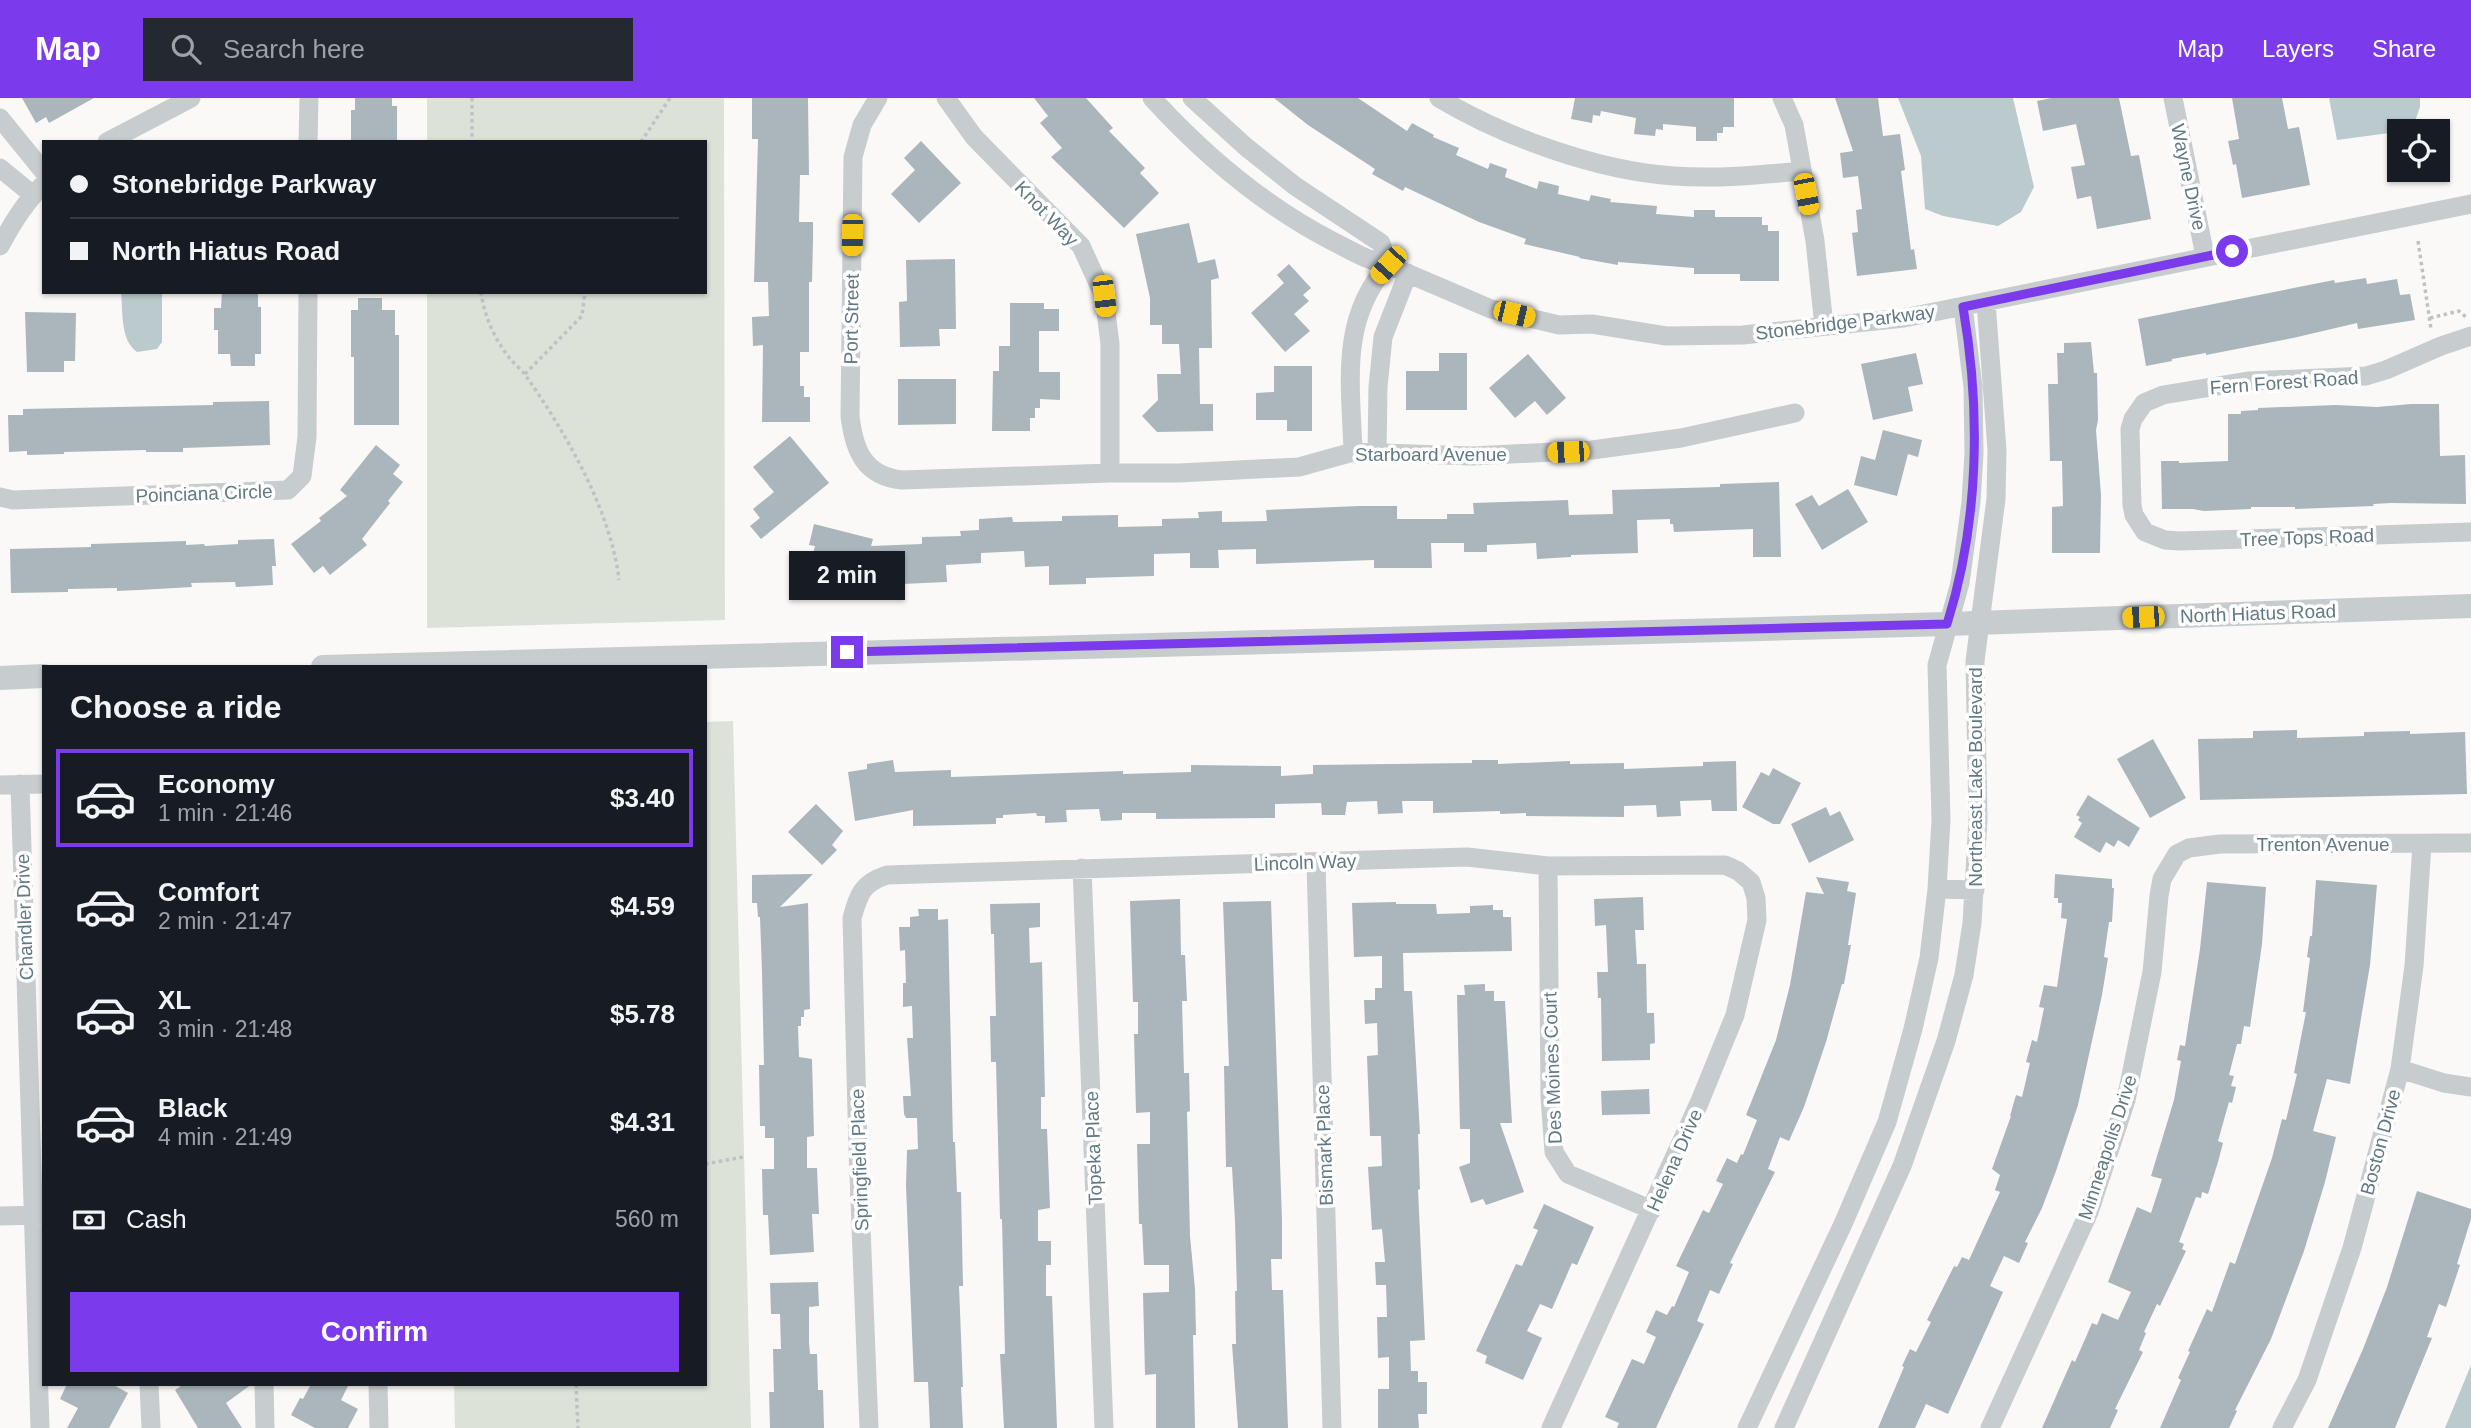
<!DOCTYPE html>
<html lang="en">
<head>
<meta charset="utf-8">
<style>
  :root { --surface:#171b24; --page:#242831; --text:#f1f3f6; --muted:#9ea1a6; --line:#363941; --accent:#7c3aed }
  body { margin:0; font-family:Helvetica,sans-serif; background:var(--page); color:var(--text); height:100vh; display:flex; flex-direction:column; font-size:26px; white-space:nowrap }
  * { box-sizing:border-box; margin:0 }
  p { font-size:23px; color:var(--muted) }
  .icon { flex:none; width:38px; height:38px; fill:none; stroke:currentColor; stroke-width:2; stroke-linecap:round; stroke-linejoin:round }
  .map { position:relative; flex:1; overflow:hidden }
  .details { position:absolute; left:42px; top:567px; width:665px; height:721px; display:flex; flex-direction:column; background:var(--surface); border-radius:0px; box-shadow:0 2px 5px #0004 }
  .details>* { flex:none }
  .guide { position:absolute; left:42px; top:42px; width:665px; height:154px; border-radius:0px; box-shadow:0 2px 5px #0004; display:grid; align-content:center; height:154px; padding:0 28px; background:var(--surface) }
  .tools { position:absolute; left:2387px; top:21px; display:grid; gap:14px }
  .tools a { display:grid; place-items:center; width:63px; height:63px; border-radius:0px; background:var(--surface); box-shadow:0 2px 5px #0004; font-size:35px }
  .end { position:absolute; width:32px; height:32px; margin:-16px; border:9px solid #7c3aed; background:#fff; box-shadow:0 0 0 4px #fff }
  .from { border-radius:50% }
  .bubble { position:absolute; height:49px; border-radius:0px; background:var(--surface); box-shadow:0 2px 5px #0004; font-size:23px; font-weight:800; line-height:49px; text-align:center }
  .car { position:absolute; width:21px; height:42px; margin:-21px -10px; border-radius:9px; box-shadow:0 0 5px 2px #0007; background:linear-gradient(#f5c518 24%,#345 0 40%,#f5c518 0 76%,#345 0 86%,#f5c518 0) }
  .guide b { display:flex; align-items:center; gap:24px; height:66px; font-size:26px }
  .guide b+b { border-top:2px solid var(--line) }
  .guide i { width:18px; height:18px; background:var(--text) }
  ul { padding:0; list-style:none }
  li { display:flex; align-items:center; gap:21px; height:98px; margin:0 14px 10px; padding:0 14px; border:4px solid transparent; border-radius:0px }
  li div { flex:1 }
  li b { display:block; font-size:26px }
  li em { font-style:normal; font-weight:800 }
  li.current { border-color:var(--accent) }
  li>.icon { width:63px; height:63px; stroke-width:1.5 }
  h2 { padding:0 28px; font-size:32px; line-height:84px }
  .pay { display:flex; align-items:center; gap:18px; height:77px; padding:0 28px; font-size:26px }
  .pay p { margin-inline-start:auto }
  .cta { display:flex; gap:14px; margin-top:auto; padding:14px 28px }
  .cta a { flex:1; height:80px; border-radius:0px; background:var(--accent); color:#fff; font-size:28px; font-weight:800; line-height:80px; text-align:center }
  header { display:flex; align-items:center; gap:42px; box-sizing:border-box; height:98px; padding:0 35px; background:var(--accent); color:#fff }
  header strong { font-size:33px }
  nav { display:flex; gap:38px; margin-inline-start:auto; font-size:24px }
  .search { width:490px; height:63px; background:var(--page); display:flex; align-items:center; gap:18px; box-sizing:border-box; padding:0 24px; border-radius:0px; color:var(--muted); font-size:26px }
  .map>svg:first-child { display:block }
  .green { fill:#dce2d8 }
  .water { fill:#bbcbcd }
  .building { fill:#aab6bb }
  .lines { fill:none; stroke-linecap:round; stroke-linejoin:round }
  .path { stroke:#bec2c4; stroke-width:3.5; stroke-dasharray:3.5 3.5; stroke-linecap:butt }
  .minor { stroke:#c7cccf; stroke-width:19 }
  .tertiary { stroke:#c7cccf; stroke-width:24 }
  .route { stroke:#7c3aed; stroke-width:9 }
  .labels { text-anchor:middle; stroke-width:7; stroke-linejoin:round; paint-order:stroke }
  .street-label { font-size:19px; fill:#627984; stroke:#fff }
</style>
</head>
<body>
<header>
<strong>Map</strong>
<div class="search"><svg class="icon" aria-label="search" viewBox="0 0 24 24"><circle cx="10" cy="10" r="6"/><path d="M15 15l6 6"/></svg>Search here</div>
<nav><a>Map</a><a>Layers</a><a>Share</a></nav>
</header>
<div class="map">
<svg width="2471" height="1330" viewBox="0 0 2471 1330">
  <rect width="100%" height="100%" fill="#faf9f7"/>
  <path class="green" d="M427,0H724L725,522L427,530V194H705V44H427Z
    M733,623L751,1330H455L454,1286H705V624Z"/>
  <path class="water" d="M1898,0H2013L2034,89L2021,114L1998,128L1943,118L1925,111L1921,58Z
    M2329,0H2420V9L2412,32L2337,42Z
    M121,194H162V244L157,251L137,254C120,242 123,214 121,194Z
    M2471,1267V1330H2445Z"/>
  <path class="building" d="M22,0H94L49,25L46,19L36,25Z
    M355,0H392V8H397V44H351V12H355Z
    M752,0H808L809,77H800L799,124H813V143L812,184H809V254H800V288H804V299H810V324H762L763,247L753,248L752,219L769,218L768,184H754L758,41H752Z
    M1034,0H1086L1113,30L1109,33L1145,70L1140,75L1159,95L1124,130L1051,59L1062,50L1040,25L1048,18Z
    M1274,0H1358L1407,33L1412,25L1434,37L1433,39L1459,50L1456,57L1488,71L1490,65L1507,71L1505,79L1537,91L1539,83L1559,88L1558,96L1589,103L1591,97L1611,101L1610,104L1657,108L1656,116L1694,119V112H1715V119H1762V127H1768V133H1779V183H1740V176H1694V170L1618,164V167L1579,160L1580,159L1524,146L1526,141L1479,124L1405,89L1403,93L1372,76L1375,71L1308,27Z
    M1575,0H1734V29H1723V35H1717V43H1696V29L1663,26V32L1656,31L1655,38L1634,36L1636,20L1601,13L1600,18L1593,17L1592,25L1571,21Z
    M1835,0H1878L1883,38L1900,36L1905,72L1901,73L1911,152L1914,151L1917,171L1857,178L1852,135L1858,134L1856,112L1862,111L1858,78L1843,80L1840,55L1853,53Z
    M2051,0H2119L2131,58L2139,57L2151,121L2097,131L2091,98L2077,101L2071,69L2085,67L2076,26L2043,33L2037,3Z
    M2232,0H2282L2288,31L2299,29L2310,87L2242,100L2236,66L2233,67L2228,43L2239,41Z
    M921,43L961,85L919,125L891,96L915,72L904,60Z
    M1189,125L1198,165L1215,161L1219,180L1211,182L1212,250H1199L1200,306H1213V333L1157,334L1142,318L1158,302L1157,276H1181L1179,246H1162V227H1150V200L1136,136Z
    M955,161L956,231H939L940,248L900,249L899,204L907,203L906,162Z
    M1289,166L1311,190L1303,197L1309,203L1294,216L1310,233L1285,254L1251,215L1284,185L1277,177Z
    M2366,180L2367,186L2397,181L2400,197L2410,196L2415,222L2358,231L2357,225L2293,240L2206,257V255L2172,261V263L2146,268L2138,221L2334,182L2335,185Z
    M222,194H258V209H261V256H255V268H231L230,256H218V232H214V210H221Z
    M358,200H382V212H395V237H399V327H354V259H351V212H358Z
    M1010,205H1044V211H1059V233H1039V274H1060V302L1040,301V310H1035V320H1030V333H992L993,273H999V248H1010Z
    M25,214L76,215L75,263H64V274H27Z
    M2091,244L2094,275H2097L2098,322L2096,332L2101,397L2100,455H2052V409L2063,408L2062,363H2050L2048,286H2058L2057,255H2064V245Z
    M1439,255H1467V312H1406V273H1439Z
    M1916,255L1923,286L1908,289L1913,313L1873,322L1861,266Z
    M1528,256L1566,300L1547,317L1535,303L1515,320L1489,290Z
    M1274,268H1312V333H1287V322H1256V295L1274,294Z
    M898,281H956V326L898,327Z
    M269,303L270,347L183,350V354H146V352L64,354V356L27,357V353L9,354L8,317H23V311L213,307V304Z
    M2411,306H2439L2440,358L2465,357L2466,406L2391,405L2373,406L2374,408L2295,411V409H2251V411L2204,413L2193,411H2162L2161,363H2179V365L2228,363V316H2241V313L2258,312V310L2336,307L2377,309Z
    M1883,332L1922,342L1918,359L1908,356L1897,398L1854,387L1861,358L1875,362Z
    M790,338L829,385L761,441L750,428L760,420L753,411L774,394L753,369Z
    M376,347L400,367L393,376L403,384L388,403L390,405L362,441L367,447L330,477L323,468L314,475L291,446L321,423L319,420L347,398L340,392Z
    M1779,384L1781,459H1753V431L1674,434L1673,426H1670V421L1637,422L1638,455L1571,457V459L1537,461L1536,445L1487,447V454H1464V445H1431L1432,470H1374V462L1256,466V451L1218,452L1219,470H1190V455L1154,456V478L1086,480V486L1049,487V468L1025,469L1024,453L981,455V465L946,467L947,484L879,487V482L853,476L850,480L824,473V462L812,459L815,448L809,447L814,426L873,441L871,448L922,446V439L961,438L960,433L979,432V421L1012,419L1013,424L1062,423V418L1118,417V429L1162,428V421L1199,420L1198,414L1222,413V424L1267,423L1266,412L1359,408H1397V421H1447V416H1474L1473,405L1568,402L1569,417L1613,416L1612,392L1720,389V386Z
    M1848,391L1868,424L1822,452L1795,406L1812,397L1819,408Z
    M274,441L276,468H272L273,487L236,489L235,484L191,485L192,489L139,492L117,493V490L68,491V494L11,495L10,451L91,449V446L186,443V447L204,446L205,448L238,446V442Z
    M2297,632V640L2364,638V634L2410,633V636L2465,634L2467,696L2200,702L2198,641L2253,640V633Z
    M2153,641L2186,700L2150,720L2117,661Z
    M893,662L895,674L951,672V679L1123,673V676L1191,674V667L1281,668V678L1313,676V667L1472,665V662H1498V666L1570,663V666L1624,665V671L1703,668V664L1736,663L1737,713H1712L1711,702L1680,703L1681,718L1657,719L1656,707L1624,708V719L1526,718V715L1500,716V713L1433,715V703H1402L1403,715L1378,716L1377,703L1347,704L1345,717H1322L1321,705L1275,706V720L1156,721V715H1122V722L1101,723L1099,711L1066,712L1067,724L1045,725V718H1037L1036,715L1003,717V720H996V726L913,728V712L855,723L848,674L867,671V666Z
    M1773,670L1801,685L1780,726H1773L1742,709L1761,674L1769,678Z
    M2088,697L2140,730L2129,749L2118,742L2114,749L2106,744L2100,755L2074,739L2082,725L2078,722L2080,719L2076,717Z
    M816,706L843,733L832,747L837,752L822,767L788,734Z
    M1826,709L1830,718L1840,713L1854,742L1809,765L1791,726Z
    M813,776L780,809L808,805L810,911L804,912V919H801V928H798L799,959L812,961L814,1038L807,1039V1070H817L819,1116H812L814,1154L770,1157L768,1117H763L762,1071H774V1040H765V1028H760L759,967H764L762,874L760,819H758L757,805H752V777Z
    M2055,776L2112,781V790H2114L2112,824H2109L2104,859L2108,860L2102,897L2078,1007L2056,1073L2042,1110L2025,1144L2028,1145L2019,1165L2004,1158L1990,1188L2003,1194L1948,1316L1926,1306L1915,1330H1878L1904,1269L1902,1268L1910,1251L1916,1254L1931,1224L1927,1222L1954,1168L1957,1169L1962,1159L1969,1162L2000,1094L1995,1092L2000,1077L1992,1071L2011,1018H2010L2016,997L2022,999L2030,965L2026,964L2032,942L2037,944L2044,910L2039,909L2044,887L2057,889L2067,821L2061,820L2062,805H2058V800H2054Z
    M1816,779L1849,784L1847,793L1856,795L1848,847H1851L1844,886H1842L1826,944L1804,1009L1789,1043L1780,1039L1768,1071L1775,1074L1730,1165L1733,1166L1719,1196L1710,1192L1697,1223L1704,1226L1656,1330H1617L1619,1325L1605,1319L1632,1261L1644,1266L1656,1239L1646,1234L1656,1212L1667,1217L1672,1208L1674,1209L1689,1174L1676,1168L1703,1112L1709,1115L1723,1086L1716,1083L1727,1060L1737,1065L1741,1056L1743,1057L1757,1022L1746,1017L1776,942L1790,887L1806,794L1824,796Z
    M2316,782L2377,787L2370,867L2350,986L2327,981L2313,1033L2336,1039L2325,1084L2304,1153L2271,1241L2235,1312L2237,1313L2229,1330H2160L2181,1282L2178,1280L2190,1254L2188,1253L2207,1211L2212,1214L2230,1164L2235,1166L2272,1060L2282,1021L2286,1022L2297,976L2294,975L2306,914H2303L2310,860L2307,859L2310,838H2312Z
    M2207,784L2266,789L2262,846L2250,929L2244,928L2241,946H2237L2229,977L2234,978L2231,988L2236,989L2232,1005L2229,1004L2218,1043L2223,1045L2218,1064L2208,1096L2202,1094L2201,1100L2196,1099L2179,1144L2184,1146L2182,1151L2186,1153L2160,1208L2157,1206L2144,1234L2146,1235L2139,1252L2143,1254L2115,1311L2118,1312L2110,1330H2042L2072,1262L2075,1264L2092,1225L2097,1227L2102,1215L2118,1222L2131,1194L2108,1184L2137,1109L2151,1115L2162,1081L2151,1078L2174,1002L2181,963L2177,962L2180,947L2185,948L2200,851Z
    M1643,799L1644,832H1635L1637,866H1646L1647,915H1654L1655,945L1650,946V962L1602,963L1601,900H1598L1597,874H1608L1606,827L1595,828L1594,801Z
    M1180,801L1181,857H1185L1187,903H1182L1184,975H1189L1190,1013L1187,1014L1190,1138L1195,1191L1196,1237H1193L1195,1330H1156V1276L1145,1277L1143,1195L1169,1194V1167H1144L1142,1126H1139L1137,1046H1150V1014L1136,1015L1134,936H1138V904H1133L1130,803Z
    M1271,803L1282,1122V1161H1271L1272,1192H1283L1288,1330H1238L1232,1246H1236L1235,1193H1237L1235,1123L1232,1069H1226L1224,968H1229L1223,804Z
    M1396,804V806H1436L1437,816L1470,815V808L1493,807V812H1503V819H1511L1512,853L1403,855L1404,893H1412L1420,1036H1418L1420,1091L1418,1092L1425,1242L1410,1243L1411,1273H1418V1284H1427V1316H1418L1419,1330H1378V1291H1389V1259L1378,1260L1377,1219H1387L1386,1187H1376L1375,1164H1385L1382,1131L1372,1132L1368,1069L1382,1068L1381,1038H1370L1367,958L1378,957L1377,925L1365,926L1364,902H1375V890H1382V858L1354,859L1352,805Z
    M1040,805V829L1029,830L1030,865L1042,864L1045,999H1041V1031H1047L1050,1110L1038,1112V1143H1051V1167H1046V1198H1052L1057,1330H1004L1000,1256H1005L1002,1121H1000L996,964H991L990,918H996L994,836H991L990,806Z
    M918,811H938V822L948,821L953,1044H955L957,1094H961L963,1188H959L963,1289H961L963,1330H930L928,1284H914L906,1088L907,1052L918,1051L917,1020H906L904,1016L903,998H911L907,940H913L912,908L903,909V885H906L905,852L900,853L899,829H910V819L919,818Z
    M1485,886V893H1494V903H1505L1512,1025H1500L1524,1094L1486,1107L1483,1101L1471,1105L1459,1069L1470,1065V1031H1460L1457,897H1465L1464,887Z
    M1649,991L1650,1016L1602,1017L1601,993Z
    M2417,1093L2471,1111V1121L2457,1166L2460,1167L2446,1209L2439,1206L2427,1239L2432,1240L2395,1330H2328L2363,1251L2387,1189Z
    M1544,1106L1594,1129L1577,1167L1572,1165L1552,1211L1540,1206L1527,1233L1542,1240L1523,1282L1485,1265L1487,1258L1476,1253L1516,1166L1522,1168L1538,1132L1533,1130Z
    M818,1184L819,1208L809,1209V1244L810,1256H817L818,1292H823L824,1330H770L769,1294H774L773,1251H781L780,1216H771L770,1185Z
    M67,1286H112L128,1295L109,1330H67L78,1310L60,1301Z
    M184,1286H252L226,1305L242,1330H198L175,1292Z
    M311,1286H349L341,1302L358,1311L348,1330H315L291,1317L300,1300L303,1301Z"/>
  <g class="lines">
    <path class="path" d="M472,0V44
      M641,44L670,0
      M2418,143L2431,231
      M481,194C484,217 494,240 508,258C513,265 521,271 526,278C566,335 611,413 619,482
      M2430,220L2459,213L2466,219
      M525,276L582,218L585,194
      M705,1066L743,1059
      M576,1286L578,1330"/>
    <path class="minor" d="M878,0L862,27L853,59L850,318C854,352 864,378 902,382L1110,375H1179L1299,369L1353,354L1472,358L1592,352L1681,340L1795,315
      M946,0L974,39L1081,148L1104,198L1110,246V375
      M1152,0C1205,58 1264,108 1334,144C1352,153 1368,163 1388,167L1491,211L1559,227L1592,226L1666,238L1743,237L1904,220L2471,106
      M1192,0L1246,49L1295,88L1381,145L1388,167
      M1439,0C1504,39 1598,73 1674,78C1717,81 1759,77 1802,73
      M1782,0L1794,27L1815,143L1824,228
      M2173,0L2205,158
      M0,20L44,74
      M107,44L191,0
      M308,44L309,0
      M0,70L33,97
      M0,148C12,126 25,104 44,86
      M2471,238L2441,248L2386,272L2366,278L2248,283L2163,297L2144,305L2133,321L2130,331L2132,407L2134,417L2145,434L2165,442L2180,443L2471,434
      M1353,354C1351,287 1339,221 1388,167
      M1377,355L1378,289L1383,239L1408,175
      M0,399L13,402L288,392L302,378L307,339L308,194
      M20,686L40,1330
      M0,687L44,686
      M1316,765L1332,1330
      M1548,768L1550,999L1554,1054L1568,1076L1652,1112
      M1082,770L1104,1330
      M1937,791L1975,792
      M2400,971L2444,985L2471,989
      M0,1118L44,1117
      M149,1286L151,1330
      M264,1286L265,1330
      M378,1286L379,1330
      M869,1330L858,1053L852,820C859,796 862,785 887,777L1467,759L1548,768L1725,767L1738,773L1751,784L1756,800L1757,822L1735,917L1700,1003L1551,1330
      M1747,1330L1843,1126L1887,1024L1913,931L1929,860L1937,791L1941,722L1937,567L1960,485L1971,404L1974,355L1973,289L1963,209
      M1784,1330L1902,1068L1946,943L1964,877L1972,825L1978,721L1975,563L1996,401L1997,352L1986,204
      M1990,1330L2089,1114L2126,1002L2152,874L2159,798L2162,781L2177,756L2189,750L2220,746L2471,745
      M2282,1330L2307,1282L2352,1150L2400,971L2414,868L2422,746"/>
    <path class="tertiary" d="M323,569L1947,526L2471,508
      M0,580L44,578"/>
  </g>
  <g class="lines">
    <path class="route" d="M847,554L1947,526C1979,425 1981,313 1963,209L2232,153"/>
  </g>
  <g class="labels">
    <g class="street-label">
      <text transform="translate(2189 79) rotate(78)" y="7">Wayne Drive</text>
      <text transform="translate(1047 115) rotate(46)" y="7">Knot Way</text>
      <text transform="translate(851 221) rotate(-89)" y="7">Port Street</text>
      <text transform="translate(1845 224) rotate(-7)" y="7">Stonebridge Parkway</text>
      <text transform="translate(2284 284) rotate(-4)" y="7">Fern Forest Road</text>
      <text x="1431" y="363">Starboard Avenue</text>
      <text transform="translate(204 395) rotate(-2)" y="7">Poinciana Circle</text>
      <text transform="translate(2307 439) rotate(-2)" y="7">Tree Tops Road</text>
      <text transform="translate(2258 515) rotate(-2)" y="7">North Hiatus Road</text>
      <text transform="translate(1975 679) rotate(-90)" y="7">Northeast Lake Boulevard</text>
      <text x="2323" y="753">Trenton Avenue</text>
      <text transform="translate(1305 764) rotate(-2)" y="7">Lincoln Way</text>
      <text transform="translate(24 819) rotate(-92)" y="7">Chandler Drive</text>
      <text transform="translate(1552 970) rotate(-92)" y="7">Des Moines Court</text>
      <text transform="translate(2380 1044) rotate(-75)" y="7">Boston Drive</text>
      <text transform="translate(1324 1047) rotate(-92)" y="7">Bismark Place</text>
      <text transform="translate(2107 1049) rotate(-72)" y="7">Minneapolis Drive</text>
      <text transform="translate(1093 1050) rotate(-92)" y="7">Topeka Place</text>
      <text transform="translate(859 1062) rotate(-92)" y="7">Springfield Place</text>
      <text transform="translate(1674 1062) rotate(-66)" y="7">Helena Drive</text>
    </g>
  </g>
</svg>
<div class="tools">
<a><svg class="icon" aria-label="locate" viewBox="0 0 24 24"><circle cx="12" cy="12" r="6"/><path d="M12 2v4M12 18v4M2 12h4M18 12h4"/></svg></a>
</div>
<i class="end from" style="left:2232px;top:153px"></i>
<i class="end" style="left:847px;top:554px"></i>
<div class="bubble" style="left:789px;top:453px;width:116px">2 min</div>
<i class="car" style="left:1806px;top:96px;rotate:169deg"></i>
<i class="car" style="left:852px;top:137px;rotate:181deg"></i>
<i class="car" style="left:1388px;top:167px;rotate:222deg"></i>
<i class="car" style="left:1104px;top:198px;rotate:173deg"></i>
<i class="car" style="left:1514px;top:216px;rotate:103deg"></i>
<i class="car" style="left:1568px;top:354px;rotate:268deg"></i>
<i class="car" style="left:2143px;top:519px;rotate:268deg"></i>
<div class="guide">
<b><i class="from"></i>Stonebridge Parkway</b>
<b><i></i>North Hiatus Road</b>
</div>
<section class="details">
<h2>Choose a ride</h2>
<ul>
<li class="current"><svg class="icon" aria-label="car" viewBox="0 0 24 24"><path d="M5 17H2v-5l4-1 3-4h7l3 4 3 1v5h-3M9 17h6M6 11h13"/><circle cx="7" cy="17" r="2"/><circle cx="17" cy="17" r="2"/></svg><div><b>Economy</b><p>1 min · 21:46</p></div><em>$3.40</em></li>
<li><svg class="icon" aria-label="car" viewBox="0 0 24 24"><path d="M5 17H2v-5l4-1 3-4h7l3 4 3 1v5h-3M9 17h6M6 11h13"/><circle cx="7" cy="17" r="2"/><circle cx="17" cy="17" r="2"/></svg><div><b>Comfort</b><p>2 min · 21:47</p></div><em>$4.59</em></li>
<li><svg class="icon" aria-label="car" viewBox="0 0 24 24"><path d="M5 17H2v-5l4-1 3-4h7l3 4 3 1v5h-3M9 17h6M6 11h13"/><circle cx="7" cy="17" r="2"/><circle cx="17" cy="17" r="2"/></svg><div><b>XL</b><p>3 min · 21:48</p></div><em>$5.78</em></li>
<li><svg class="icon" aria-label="car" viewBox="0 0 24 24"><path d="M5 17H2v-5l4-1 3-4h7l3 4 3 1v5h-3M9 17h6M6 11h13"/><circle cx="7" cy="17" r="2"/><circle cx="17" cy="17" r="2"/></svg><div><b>Black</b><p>4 min · 21:49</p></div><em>$4.31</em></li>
</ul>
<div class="pay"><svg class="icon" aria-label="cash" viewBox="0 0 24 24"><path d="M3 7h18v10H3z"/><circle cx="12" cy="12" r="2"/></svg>Cash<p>560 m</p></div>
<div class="cta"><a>Confirm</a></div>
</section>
</div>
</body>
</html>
